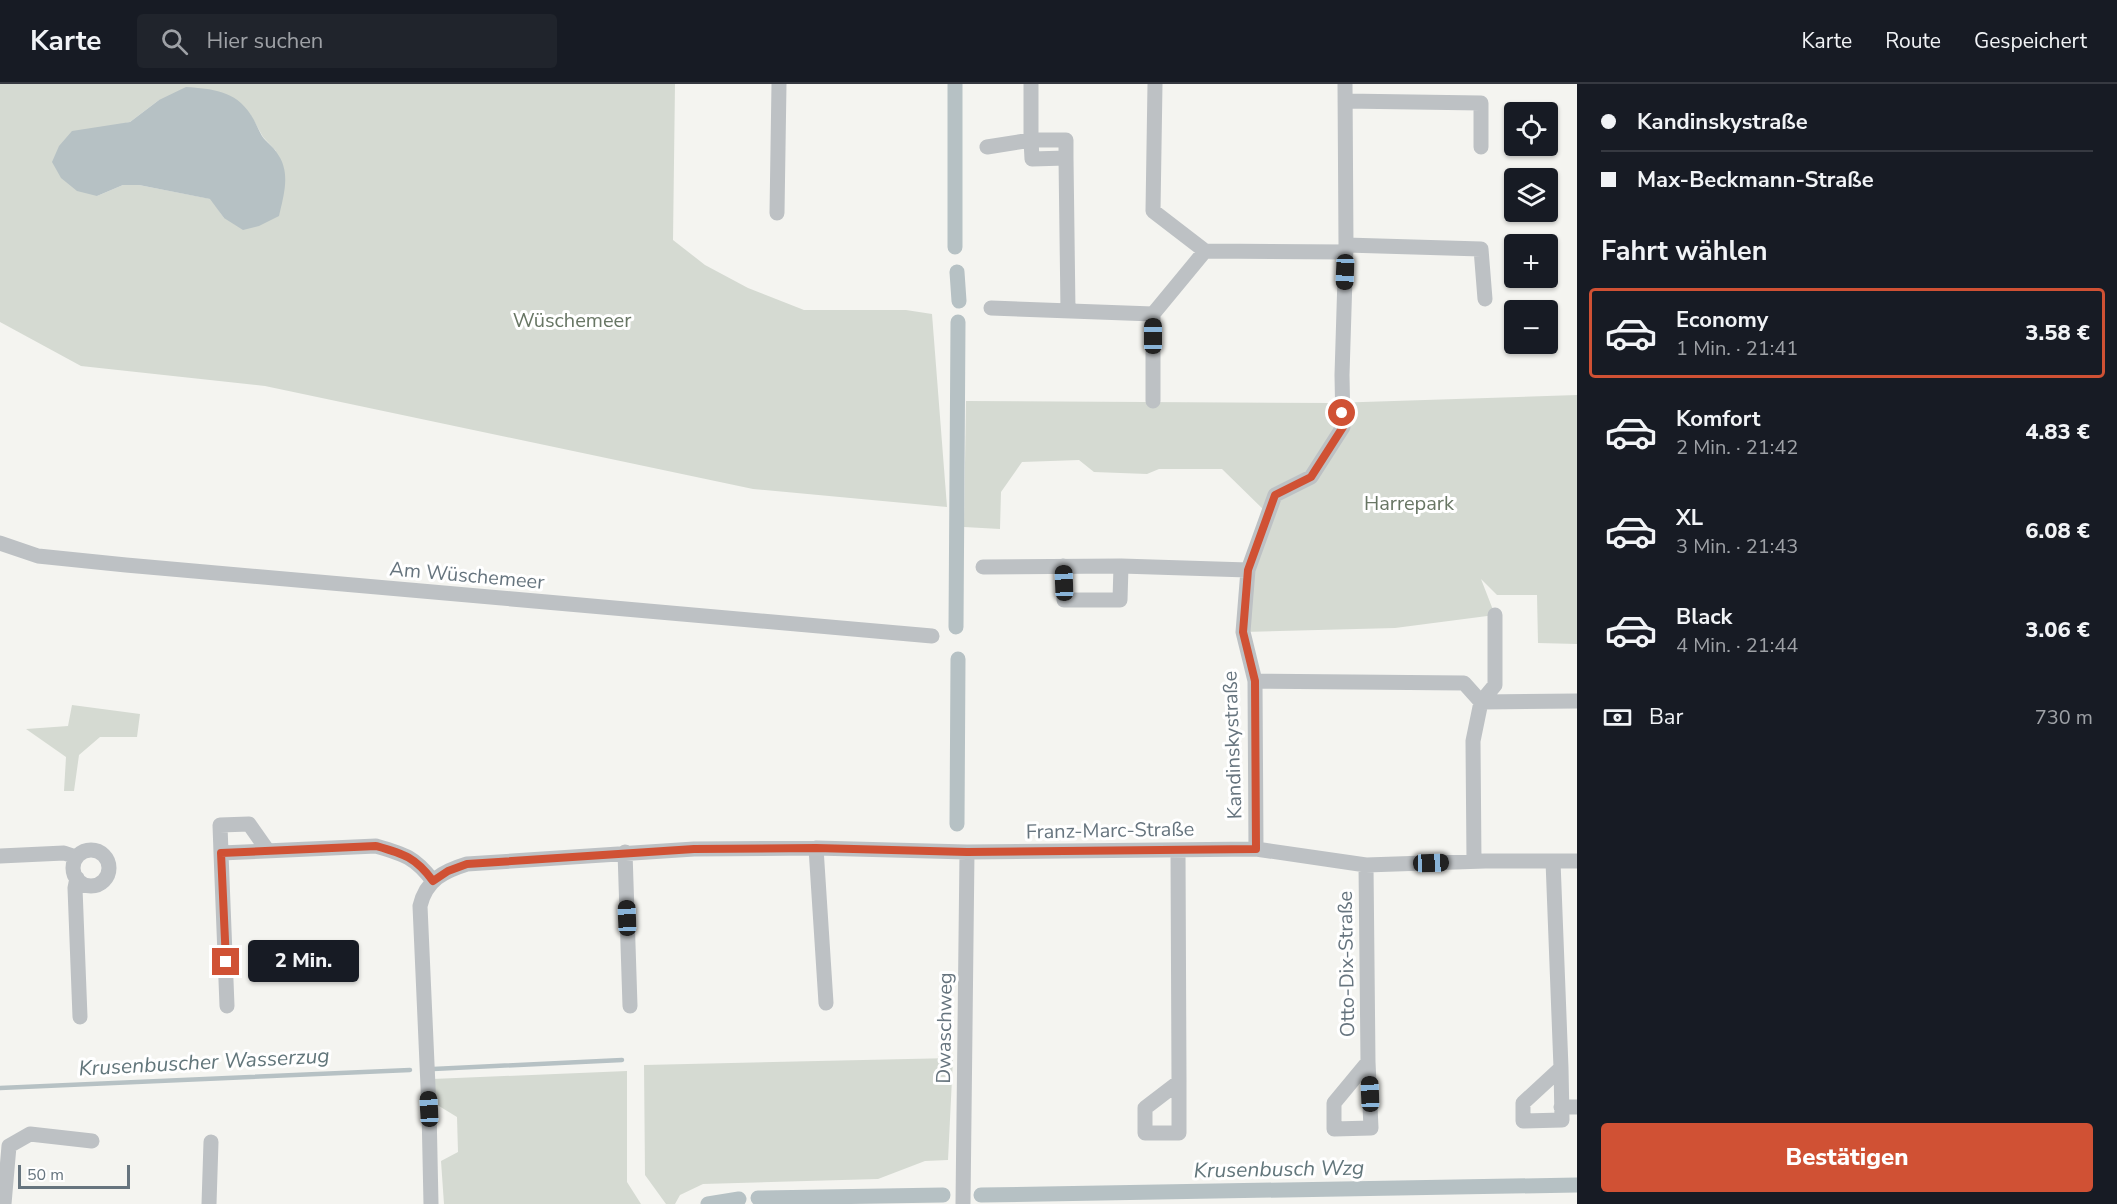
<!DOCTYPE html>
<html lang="de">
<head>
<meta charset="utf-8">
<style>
  :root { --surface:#171b24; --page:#20242c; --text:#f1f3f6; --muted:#9ea1a6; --line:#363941; --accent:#d05134 }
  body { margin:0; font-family:"Nunito Sans",sans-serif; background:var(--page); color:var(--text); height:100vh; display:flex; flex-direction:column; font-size:22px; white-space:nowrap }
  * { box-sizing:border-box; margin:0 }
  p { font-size:20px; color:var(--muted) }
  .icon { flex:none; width:33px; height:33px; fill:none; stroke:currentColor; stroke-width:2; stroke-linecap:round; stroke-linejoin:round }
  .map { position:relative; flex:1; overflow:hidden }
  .side { display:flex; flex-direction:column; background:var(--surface); width:540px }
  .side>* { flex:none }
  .guide { display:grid; align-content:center; height:132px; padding:0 24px; background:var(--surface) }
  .buttons { position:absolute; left:1504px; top:18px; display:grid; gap:12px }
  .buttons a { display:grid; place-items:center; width:54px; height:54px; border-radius:6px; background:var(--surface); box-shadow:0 2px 4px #0004; font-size:30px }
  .scale { position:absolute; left:18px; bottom:15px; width:112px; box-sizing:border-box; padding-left:6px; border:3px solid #66747e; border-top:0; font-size:16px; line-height:21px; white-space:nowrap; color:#66747e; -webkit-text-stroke:4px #fff; paint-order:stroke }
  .end { position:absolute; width:27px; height:27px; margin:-14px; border:8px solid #d05134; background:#fff; box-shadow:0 0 0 3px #fff }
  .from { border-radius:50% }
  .bubble { position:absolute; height:42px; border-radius:6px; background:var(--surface); box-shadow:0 2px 4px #0004; font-size:20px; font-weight:800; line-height:42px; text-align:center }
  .car { position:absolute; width:18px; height:36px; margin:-18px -9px; border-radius:8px; box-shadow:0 0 4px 2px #0007; background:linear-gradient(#222 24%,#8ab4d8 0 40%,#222 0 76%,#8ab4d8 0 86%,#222 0) }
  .guide b { display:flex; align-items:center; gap:21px; height:57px; font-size:22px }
  .guide b+b { border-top:2px solid var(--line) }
  .guide i { width:15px; height:15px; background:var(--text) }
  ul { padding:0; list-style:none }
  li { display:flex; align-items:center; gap:18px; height:90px; margin:0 12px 9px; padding:0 12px; border:3px solid transparent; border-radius:6px }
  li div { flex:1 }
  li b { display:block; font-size:22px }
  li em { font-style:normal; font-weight:800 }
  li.current { border-color:var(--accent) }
  li>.icon { width:54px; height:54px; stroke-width:1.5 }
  h2 { padding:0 24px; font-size:27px; line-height:72px }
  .pay { display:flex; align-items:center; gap:15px; height:66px; padding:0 24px; font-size:22px }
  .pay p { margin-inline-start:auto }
  .cta { display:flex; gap:12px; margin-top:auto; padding:12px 24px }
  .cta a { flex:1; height:69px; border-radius:6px; background:var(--accent); color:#fff; font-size:24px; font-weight:800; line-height:69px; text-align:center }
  header { display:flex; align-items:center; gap:36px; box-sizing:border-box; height:84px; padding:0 30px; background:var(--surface); border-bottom:2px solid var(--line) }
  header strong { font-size:28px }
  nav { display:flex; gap:33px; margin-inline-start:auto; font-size:21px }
  .search { width:420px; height:54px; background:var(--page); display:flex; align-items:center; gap:15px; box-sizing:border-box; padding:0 21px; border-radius:6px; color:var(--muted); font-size:22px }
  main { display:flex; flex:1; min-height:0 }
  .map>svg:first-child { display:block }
  .green { fill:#d5dad2; fill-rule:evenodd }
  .water { fill:#b6c1c4 }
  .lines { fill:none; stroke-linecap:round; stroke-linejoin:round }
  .stream { stroke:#b6c1c4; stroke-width:4.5 }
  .canal { stroke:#b6c1c4; stroke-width:15 }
  .street { stroke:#bdc1c4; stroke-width:15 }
  .route { stroke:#d05134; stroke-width:8 }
  .labels { text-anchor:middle; stroke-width:6; stroke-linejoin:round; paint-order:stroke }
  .park-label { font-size:20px; fill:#687664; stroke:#fff }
  .street-label { font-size:20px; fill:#66747e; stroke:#fff }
  .water-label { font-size:21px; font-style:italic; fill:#62767b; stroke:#fff }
</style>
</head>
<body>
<header>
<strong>Karte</strong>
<div class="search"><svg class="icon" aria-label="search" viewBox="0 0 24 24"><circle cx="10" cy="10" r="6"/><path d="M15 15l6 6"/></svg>Hier suchen</div>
<nav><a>Karte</a><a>Route</a><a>Gespeichert</a></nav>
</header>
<main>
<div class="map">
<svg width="1577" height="1120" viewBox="0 0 1577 1120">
  <rect width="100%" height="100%" fill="#f4f4f0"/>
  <path class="green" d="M0,0H675L673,156L705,181L748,204L804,226H906L932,230L947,423L753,405L265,302L81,282L0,238ZM159,16L250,30L263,53L276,67L224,134L211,115L139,101H123L97,112L105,44L130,38Z
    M1577,311V560L1538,559L1537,511H1497L1481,495L1495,531L1395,544L1243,548L1248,486L1268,430L1222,385H1159L1147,390L1094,388L1079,376L1022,378L1001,408L1000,445L964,443L966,317L1332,319Z
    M72,621L140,630L137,653H100L79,671L74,707H64L66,673L26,645L68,642Z
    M953,974L948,1076L925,1077L878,1095L703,1100L680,1111L675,1120H666L645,1091L644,981Z
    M627,987V1098L641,1120H444L441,1077L458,1068L457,1033L434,1019L432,995Z"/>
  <path class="water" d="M186,3C212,5 235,6 251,31C255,37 258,45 262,52C266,58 273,62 277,69C291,88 284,110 279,132L259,142L243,146L224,134L210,115L139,101H123L97,112L77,107L61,94L52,78L59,62L72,47L130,38L159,16Z"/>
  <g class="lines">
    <path class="stream" d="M433,985L622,976
      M0,1004L410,986"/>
    <path class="canal" d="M955,163V0
      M957,188L959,217
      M956,543L958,238
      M957,740L958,575
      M981,1111L1577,1101
      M758,1114L943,1111
      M708,1120L739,1115"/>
    <path class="street" d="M1155,0L1153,127L1205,167
      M1345,17L1481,19V63
      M1031,56H1066V74L1032,75Z
      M987,63L1031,56V0
      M1066,74L1068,227
      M777,129L779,0
      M1346,161L1481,165L1485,215
      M1205,167L1346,168
      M991,224L1153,230L1205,167
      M1153,317V230
      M0,459L38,472L126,481L932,552
      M1063,482L1064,516H1120L1121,482
      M983,483L1121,482L1248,486
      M1255,597L1464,599L1481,618L1577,617
      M816,764L826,919
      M1256,765L1255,597L1243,548L1248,486L1275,411L1311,393L1343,343L1342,291L1346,161L1345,0
      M1178,766L1179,998L1145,1024V1049H1179V998
      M73 784a18 18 0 1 1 36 0a18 18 0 1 1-36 0Z
      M625,768L630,922
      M221,769L220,741L249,740L268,767
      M0,772L64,769L76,773
      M1474,777L1473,657L1481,618L1495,601V531
      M1553,777L1561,984L1523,1019V1037L1562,1036L1561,984
      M1366,781L1368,978L1334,1019V1045L1371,1044L1368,978
      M77,794L75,804L80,933
      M227,922L221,769L376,762C404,770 415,773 433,797
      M1561,1023H1577
      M4,1120L9,1062L30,1050L92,1057
      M209,1120L211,1058
      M431,1120L429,1025L420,822C426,796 444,787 467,780L694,765L816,764L967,768L1256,765L1366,781L1485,777H1577
      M963,1120L967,768"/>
  </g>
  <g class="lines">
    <path class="route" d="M226,878L221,769L376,762C404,770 415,773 433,797L448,787L467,780L694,765L816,764L967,768L1256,765L1255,597L1243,548L1248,486L1275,411L1311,393L1343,343L1342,329"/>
  </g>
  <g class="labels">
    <g class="park-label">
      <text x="572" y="243">Wüschemeer</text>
      <text x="1409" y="426">Harrepark</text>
    </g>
    <g class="street-label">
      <text transform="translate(467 491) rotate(5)" y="7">Am Wüschemeer</text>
      <text transform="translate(1232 661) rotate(-92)" y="7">Kandinskystraße</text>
      <text transform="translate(1110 746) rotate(-1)" y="7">Franz-Marc-Straße</text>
      <text transform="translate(1346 880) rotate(-91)" y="7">Otto-Dix-Straße</text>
      <text transform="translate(944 944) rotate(-89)" y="7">Dwaschweg</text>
    </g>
    <g class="water-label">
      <text transform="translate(204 978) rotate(-3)" y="7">Krusenbuscher Wasserzug</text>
      <text transform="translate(1279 1085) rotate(-1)" y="7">Krusenbusch Wzg</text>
    </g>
  </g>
</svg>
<div class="buttons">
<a><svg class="icon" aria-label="locate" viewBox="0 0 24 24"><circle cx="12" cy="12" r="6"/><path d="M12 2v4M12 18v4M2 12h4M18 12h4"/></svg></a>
<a><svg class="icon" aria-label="layers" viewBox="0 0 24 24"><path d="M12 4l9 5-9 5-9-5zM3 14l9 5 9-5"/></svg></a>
<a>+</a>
<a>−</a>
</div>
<div class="scale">50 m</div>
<i class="end from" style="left:1342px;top:329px"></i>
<i class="end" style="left:226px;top:878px"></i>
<div class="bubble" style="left:248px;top:856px;width:111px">2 Min.</div>
<i class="car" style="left:1345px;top:188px;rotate:182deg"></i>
<i class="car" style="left:1153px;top:252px;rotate:0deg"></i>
<i class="car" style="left:1064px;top:499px;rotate:358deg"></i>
<i class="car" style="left:1431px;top:779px;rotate:88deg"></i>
<i class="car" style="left:627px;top:834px;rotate:358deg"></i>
<i class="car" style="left:1370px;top:1010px;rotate:358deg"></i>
<i class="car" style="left:429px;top:1025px;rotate:357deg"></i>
</div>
<section class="side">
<div class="guide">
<b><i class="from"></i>Kandinskystraße</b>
<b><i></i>Max-Beckmann-Straße</b>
</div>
<h2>Fahrt wählen</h2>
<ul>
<li class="current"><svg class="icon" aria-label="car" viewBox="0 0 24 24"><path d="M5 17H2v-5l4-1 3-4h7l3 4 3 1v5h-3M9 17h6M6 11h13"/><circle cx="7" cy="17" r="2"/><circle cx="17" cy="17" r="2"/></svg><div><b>Economy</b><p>1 Min. · 21:41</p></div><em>3.58 €</em></li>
<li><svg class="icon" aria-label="car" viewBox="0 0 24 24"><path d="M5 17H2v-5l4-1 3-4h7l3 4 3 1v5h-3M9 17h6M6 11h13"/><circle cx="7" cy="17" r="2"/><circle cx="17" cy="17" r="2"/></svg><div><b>Komfort</b><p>2 Min. · 21:42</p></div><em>4.83 €</em></li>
<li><svg class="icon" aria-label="car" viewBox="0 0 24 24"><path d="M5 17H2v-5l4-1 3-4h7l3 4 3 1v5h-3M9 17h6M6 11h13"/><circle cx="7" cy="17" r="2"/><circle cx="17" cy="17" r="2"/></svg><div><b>XL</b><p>3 Min. · 21:43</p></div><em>6.08 €</em></li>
<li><svg class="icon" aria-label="car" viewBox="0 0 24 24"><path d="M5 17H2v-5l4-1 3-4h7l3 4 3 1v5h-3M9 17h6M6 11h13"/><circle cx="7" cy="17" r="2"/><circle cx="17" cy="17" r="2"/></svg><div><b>Black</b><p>4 Min. · 21:44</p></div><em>3.06 €</em></li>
</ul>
<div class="pay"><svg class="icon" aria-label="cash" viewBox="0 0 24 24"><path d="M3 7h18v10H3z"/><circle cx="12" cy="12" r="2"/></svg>Bar<p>730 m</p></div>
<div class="cta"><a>Bestätigen</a></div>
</section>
</main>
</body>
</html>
